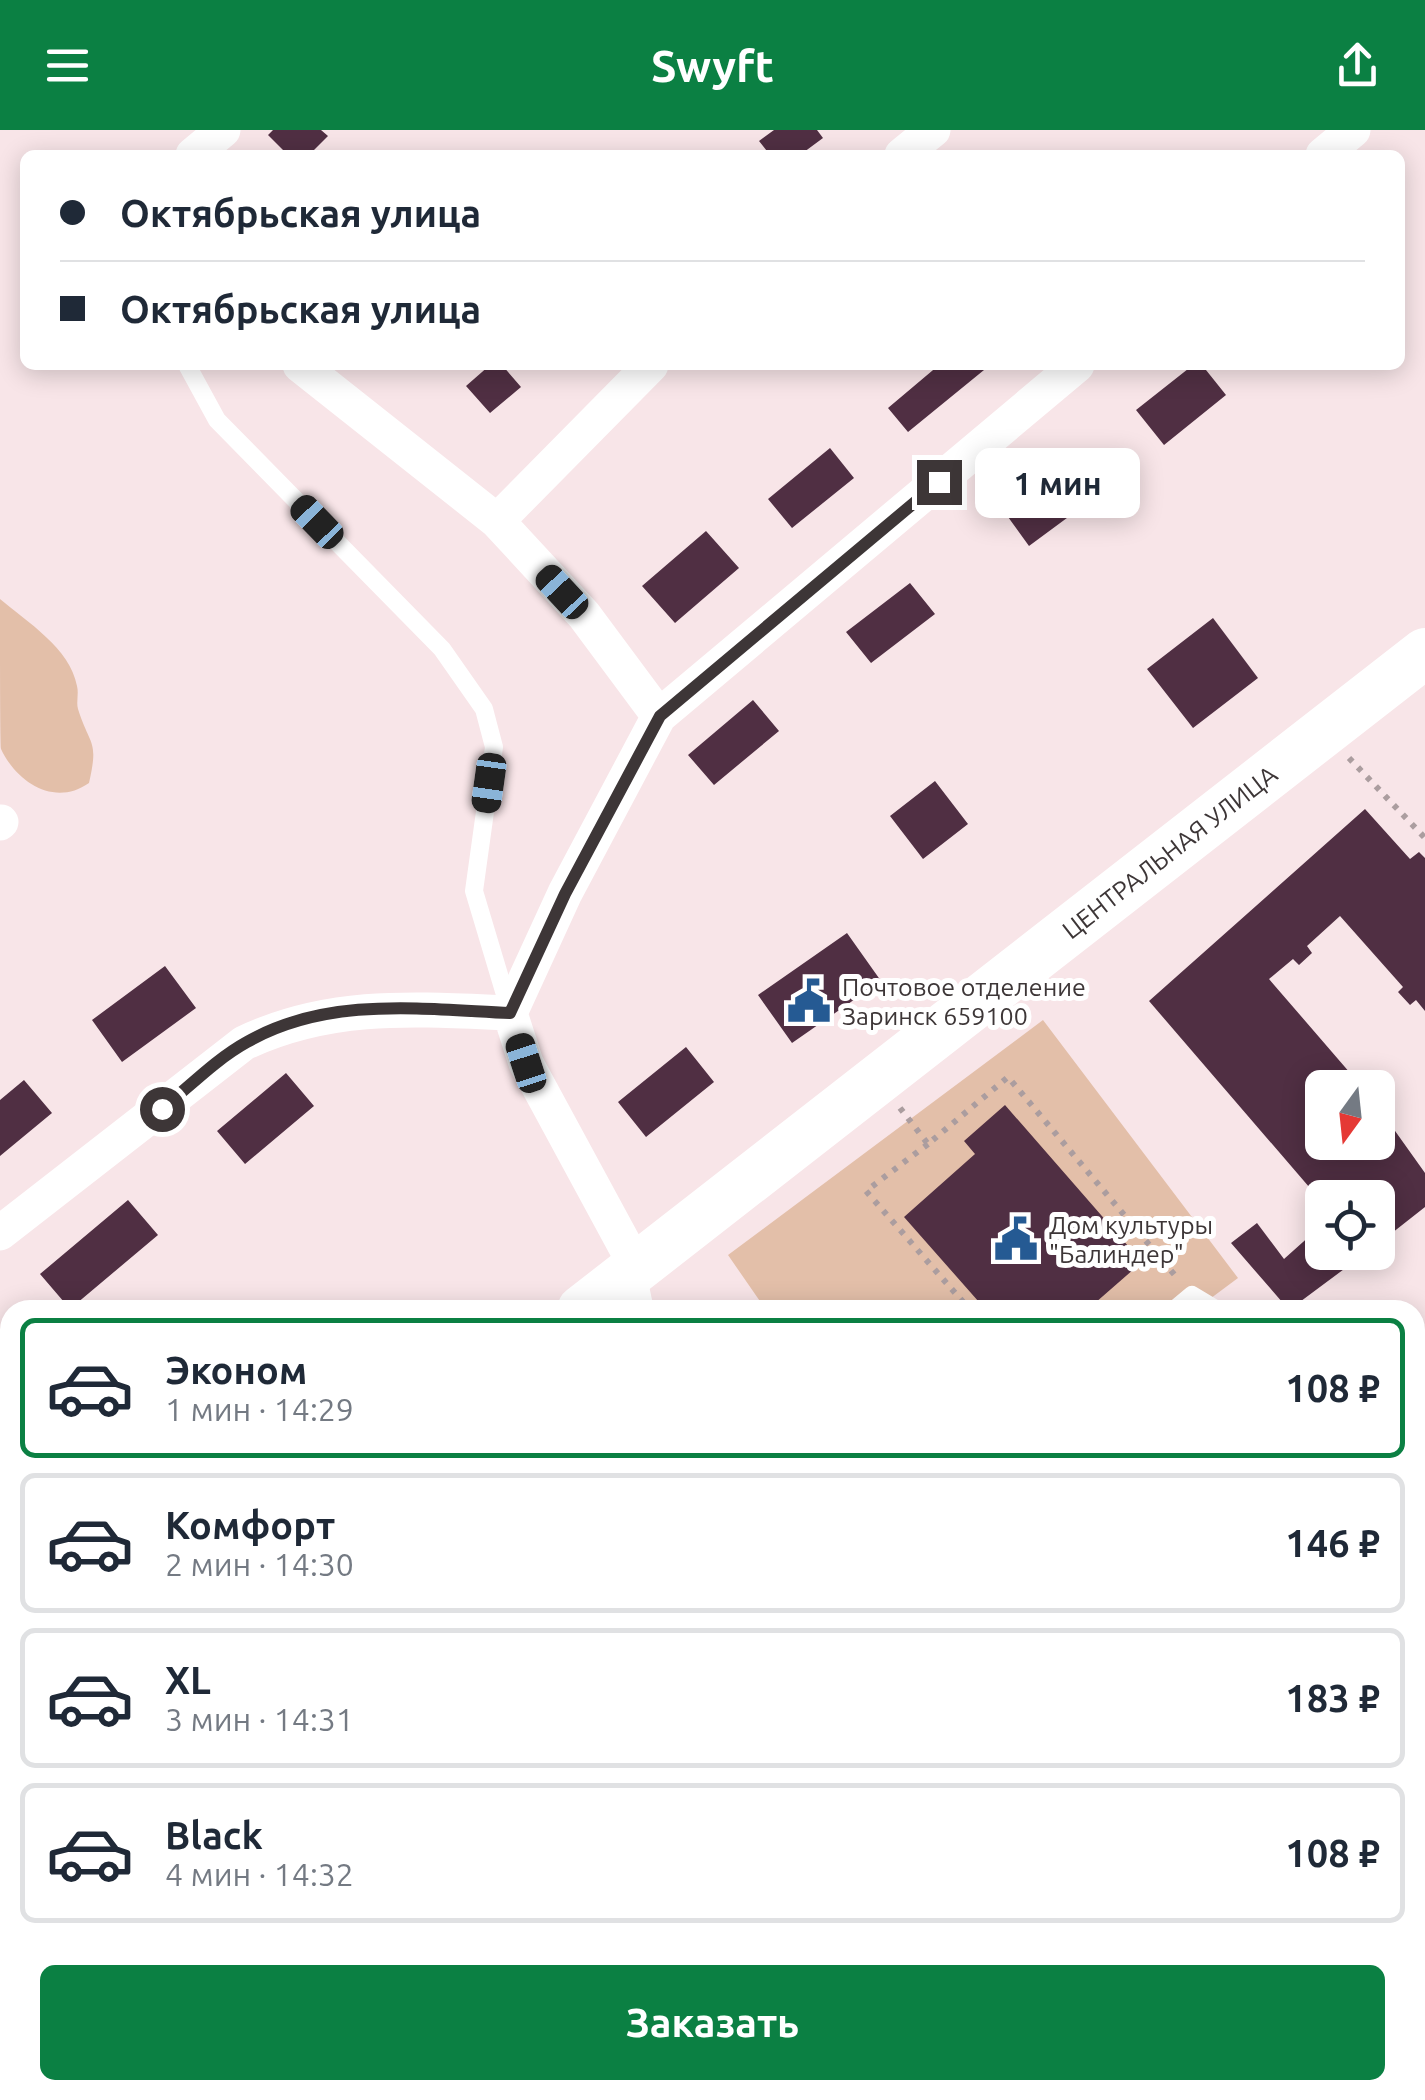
<!DOCTYPE html>
<html lang="ru">
<head>
<meta charset="utf-8">
<style>
  :root { --surface:#fff; --page:#f6f6f7; --text:#1f2937; --muted:#747a83; --line:#e0e1e3; --accent:#0b8043 }
  body { margin:0; font-family:Ubuntu,sans-serif; background:var(--page); color:var(--text); height:100vh; display:flex; flex-direction:column; font-size:38px; white-space:nowrap }
  * { box-sizing:border-box; margin:0 }
  p { font-size:32px; color:var(--muted) }
  .icon { flex:none; width:55px; height:55px; fill:none; stroke:currentColor; stroke-width:2; stroke-linecap:round; stroke-linejoin:round }
  .map { position:relative; flex:1; overflow:hidden }
  .side { position:absolute; left:0px; top:1170px; width:1425px; height:800px; display:flex; flex-direction:column; background:var(--surface); border-radius:30px 30px 0 0; box-shadow:0 5px 25px #0003 }
  .side>* { flex:none }
  .guide { position:absolute; left:20px; top:20px; width:1385px; height:220px; border-radius:15px; box-shadow:0 5px 25px #0003; display:grid; align-content:center; height:220px; padding:0 40px; background:var(--surface) }
  .needle { width:65px; rotate:195deg }
  .controls { position:absolute; left:1305px; top:940px; display:grid; gap:20px }
  .controls a { display:grid; place-items:center; width:90px; height:90px; border-radius:15px; background:var(--surface); box-shadow:0 5px 25px #0003; font-size:50px }
  .end { position:absolute; width:45px; height:45px; margin:-22px; border:12px solid #3d3637; background:#fff; box-shadow:0 0 0 5px #fff }
  .from { border-radius:50% }
  .bubble { position:absolute; height:70px; border-radius:15px; background:var(--surface); box-shadow:0 5px 25px #0003; font-size:32px; font-weight:600; line-height:70px; text-align:center }
  .car { position:absolute; width:30px; height:60px; margin:-30px -15px; border-radius:12px; box-shadow:0 0 8px 2px #0007; background:linear-gradient(#222 24%,#8ab4d8 0 40%,#222 0 76%,#8ab4d8 0 86%,#222 0) }
  .guide b { display:flex; align-items:center; gap:35px; height:95px; font-size:38px }
  .guide b+b { border-top:2px solid var(--line) }
  .guide i { width:25px; height:25px; background:var(--text) }
  ul { padding:18px 0 0; list-style:none }
  li { display:flex; align-items:center; gap:30px; height:140px; margin:0 20px 15px; padding:0 20px; border:5px solid var(--line); border-radius:15px }
  li div { flex:1 }
  li b { display:block; font-size:38px }
  li em { font-style:normal; font-weight:600 }
  li.active { border-color:var(--accent) }
  li>.icon { width:90px; height:90px; stroke-width:1.5 }
  .cta { display:flex; gap:20px; margin-top:auto; padding:20px 40px }
  .cta a { flex:1; height:115px; border-radius:15px; background:var(--accent); color:#fff; font-size:40px; font-weight:600; line-height:115px; text-align:center }
  header { display:flex; justify-content:space-between; align-items:center; height:130px; padding:0 40px; background:var(--accent); color:#fff; font-size:45px; font-weight:600 }
  .map>svg:first-child { display:block }
  .green { fill:#e3bfa9 }
  .water { fill:#a88dad; stroke:#88738a; stroke-width:2.5 }
  .building { fill:#502f43 }
  .lines { fill:none; stroke-linecap:round; stroke-linejoin:round }
  .path { stroke:#ab9d9f; stroke-width:6; stroke-dasharray:5 8; stroke-linecap:butt }
  .lane { stroke:#fff; stroke-width:18 }
  .street { stroke:#fff; stroke-width:35 }
  .secondary { stroke:#fff; stroke-width:50 }
  .route { stroke:#3d3637; stroke-width:12 }
  .labels { text-anchor:middle; stroke-width:10; stroke-linejoin:round; paint-order:stroke }
  .street-label { font-size:25px; fill:#3d3637; stroke:#fff }
  .poi-label { font-size:25px; fill:#3d3637; stroke:#fff; text-anchor:start }
</style>
</head>
<body>
<header><svg class="icon" aria-label="menu" viewBox="0 0 24 24"><path d="M4 6h16M4 12h16M4 18h16"/></svg>Swyft<svg class="icon" aria-label="share" viewBox="0 0 24 24"><path d="M12 15V3M7 8l5-5 5 5M5 13v7h14v-7"/></svg></header>
<div class="map">
<svg width="1425" height="1970" viewBox="0 0 1425 1970">
  <rect width="100%" height="100%" fill="#f8e5e8"/>
  <path class="green" d="M0,469C27,492 70,518 77,556C79,564 76,572 78,579C90,617 99,609 89,653C55,677 17,653 1,619C0,607 0,492 0,469Z
    M1043,890L1238,1148L1195,1180H766L728,1125Z"/>
  <path class="water" d="M71,1960H633L627,1970H77Z"/>
  <path class="building" d="M273,0H321L328,6L309,25H288L268,5Z
    M774,0H817L823,8L800,25H770L759,11Z
    M490,235H502L521,257L490,283L466,256Z
    M939,235H980L984,240L908,302L888,278Z
    M1193,235H1202L1226,265L1164,315L1136,280Z
    M830,318L854,348L792,398L768,369Z
    M1069,333L1094,368L1029,416L1003,380Z
    M706,401L739,438L675,493L642,456Z
    M910,453L935,484L871,533L846,502Z
    M1213,488L1258,548L1193,598L1147,539Z
    M753,570L779,601L714,655L688,625Z
    M935,651L968,694L923,729L890,686Z
    M1365,679L1410,729L1419,722L1425,728V881L1416,870L1410,875L1398,862L1403,857L1340,786L1307,816L1312,823L1299,835L1293,829L1269,849L1363,958H1322V1012H1378V977L1425,1043V1077L1378,1114V1068H1322V1072L1149,871Z
    M847,803L881,851L792,913L758,865Z
    M165,836L196,878L122,932L92,890Z
    M686,917L714,952L646,1007L618,972Z
    M286,943L314,976L245,1034L217,1001Z
    M24,950L52,983L0,1026V970Z
    M1005,975L1142,1132L1087,1180H986L904,1087L975,1024L964,1011Z
    M128,1070L158,1105L70,1179L40,1144Z
    M1257,1093L1284,1129L1322,1095V1122H1367L1289,1180L1231,1113Z
    M5,1451L10,1456V1522L0,1530V1455Z"/>
  <g class="lines">
    <path class="path" d="M1349,628L1425,708
      M900,978L928,1014L1008,947L1178,1149
      M928,1014L866,1061L970,1180"/>
    <path class="lane" d="M187,235L217,290L442,519L484,579L494,617L474,761L509,878
      M637,1142L645,1180
      M1174,1180L1192,1165L1217,1180
      M766,1970L767,1960"/>
    <path class="street" d="M193,25L223,0
      M902,25L933,0
      M1323,25L1353,0
      M300,235L497,391L584,485L659,586
      M497,391L651,235
      M0,693L1,692
      M510,883L526,933L636,1136
      M0,1103L244,913C331,872 416,879 510,883L565,763L659,586L1077,235
      M1415,1385L1425,1398"/>
    <g class="secondary">
      <path id="s1" d="M582,1180L1425,523"/>
      <path d="M0,1645L10,1638"/>
    </g>
  </g>
  <g class="lines">
    <path class="route" d="M162,979C189,957 216,929 247,912C327,866 422,879 510,883L565,764L660,586L939,352"/>
  </g>
  <defs>
    <g id="civic-bare" transform="scale(3.45)"><path d="M-.6-6.5H3V-4.5H.6V-3L4-1V1h2V6H-6V1h2V-1L-.6-3ZM-1.2 2.5V6h2.4V2.5Z" fill="#255a93" stroke="#fff" stroke-width="2.5" paint-order="stroke"/></g>
  </defs>
  <g fill-rule="evenodd">
    <use href="#civic-bare" x="809" y="871"/>
    <use href="#civic-bare" x="1016" y="1109"/>
  </g>
  <g class="labels">
    <g class="street-label">
      <text dy="9" stroke="none"><textPath href="#s1" startOffset="745">ЦЕНТРАЛЬНАЯ УЛИЦА</textPath></text>
    </g>
    <g class="poi-label">
      <text x="842" y="866">Почтовое отделение<tspan x="842" dy="29">Заринск 659100</tspan></text>
      <text x="1049" y="1104">Дом культуры<tspan x="1049" dy="29">"Балиндер"</tspan></text>
    </g>
  </g>
</svg>
<div class="controls">
<a><svg class="needle" viewBox="-14 -14 28 28"><path d="M0-13l5 13h-10z" fill="#e53935"/><path d="M0 13l5-13h-10z" fill="#747a83"/></svg></a>
<a><svg class="icon" aria-label="locate" viewBox="0 0 24 24"><circle cx="12" cy="12" r="6"/><path d="M12 2v4M12 18v4M2 12h4M18 12h4"/></svg></a>
</div>
<i class="end from" style="left:162px;top:979px"></i>
<i class="end" style="left:939px;top:352px"></i>
<div class="bubble" style="left:975px;top:318px;width:165px">1 мин</div>
<i class="car" style="left:317px;top:392px;rotate:316deg"></i>
<i class="car" style="left:562px;top:462px;rotate:317deg"></i>
<i class="car" style="left:489px;top:653px;rotate:188deg"></i>
<i class="car" style="left:526px;top:933px;rotate:342deg"></i>
<div class="guide">
<b><i class="from"></i>Октябрьская улица</b>
<b><i></i>Октябрьская улица</b>
</div>
<section class="side">
<ul>
<li class="active"><svg class="icon" aria-label="car" viewBox="0 0 24 24"><path d="M5 17H2v-5l4-1 3-4h7l3 4 3 1v5h-3M9 17h6M6 11h13"/><circle cx="7" cy="17" r="2"/><circle cx="17" cy="17" r="2"/></svg><div><b>Эконом</b><p>1 мин · 14:29</p></div><em>108 ₽</em></li>
<li><svg class="icon" aria-label="car" viewBox="0 0 24 24"><path d="M5 17H2v-5l4-1 3-4h7l3 4 3 1v5h-3M9 17h6M6 11h13"/><circle cx="7" cy="17" r="2"/><circle cx="17" cy="17" r="2"/></svg><div><b>Комфорт</b><p>2 мин · 14:30</p></div><em>146 ₽</em></li>
<li><svg class="icon" aria-label="car" viewBox="0 0 24 24"><path d="M5 17H2v-5l4-1 3-4h7l3 4 3 1v5h-3M9 17h6M6 11h13"/><circle cx="7" cy="17" r="2"/><circle cx="17" cy="17" r="2"/></svg><div><b>XL</b><p>3 мин · 14:31</p></div><em>183 ₽</em></li>
<li><svg class="icon" aria-label="car" viewBox="0 0 24 24"><path d="M5 17H2v-5l4-1 3-4h7l3 4 3 1v5h-3M9 17h6M6 11h13"/><circle cx="7" cy="17" r="2"/><circle cx="17" cy="17" r="2"/></svg><div><b>Black</b><p>4 мин · 14:32</p></div><em>108 ₽</em></li>
</ul>
<div class="cta"><a>Заказать</a></div>
</section>
</div>
</body>
</html>
